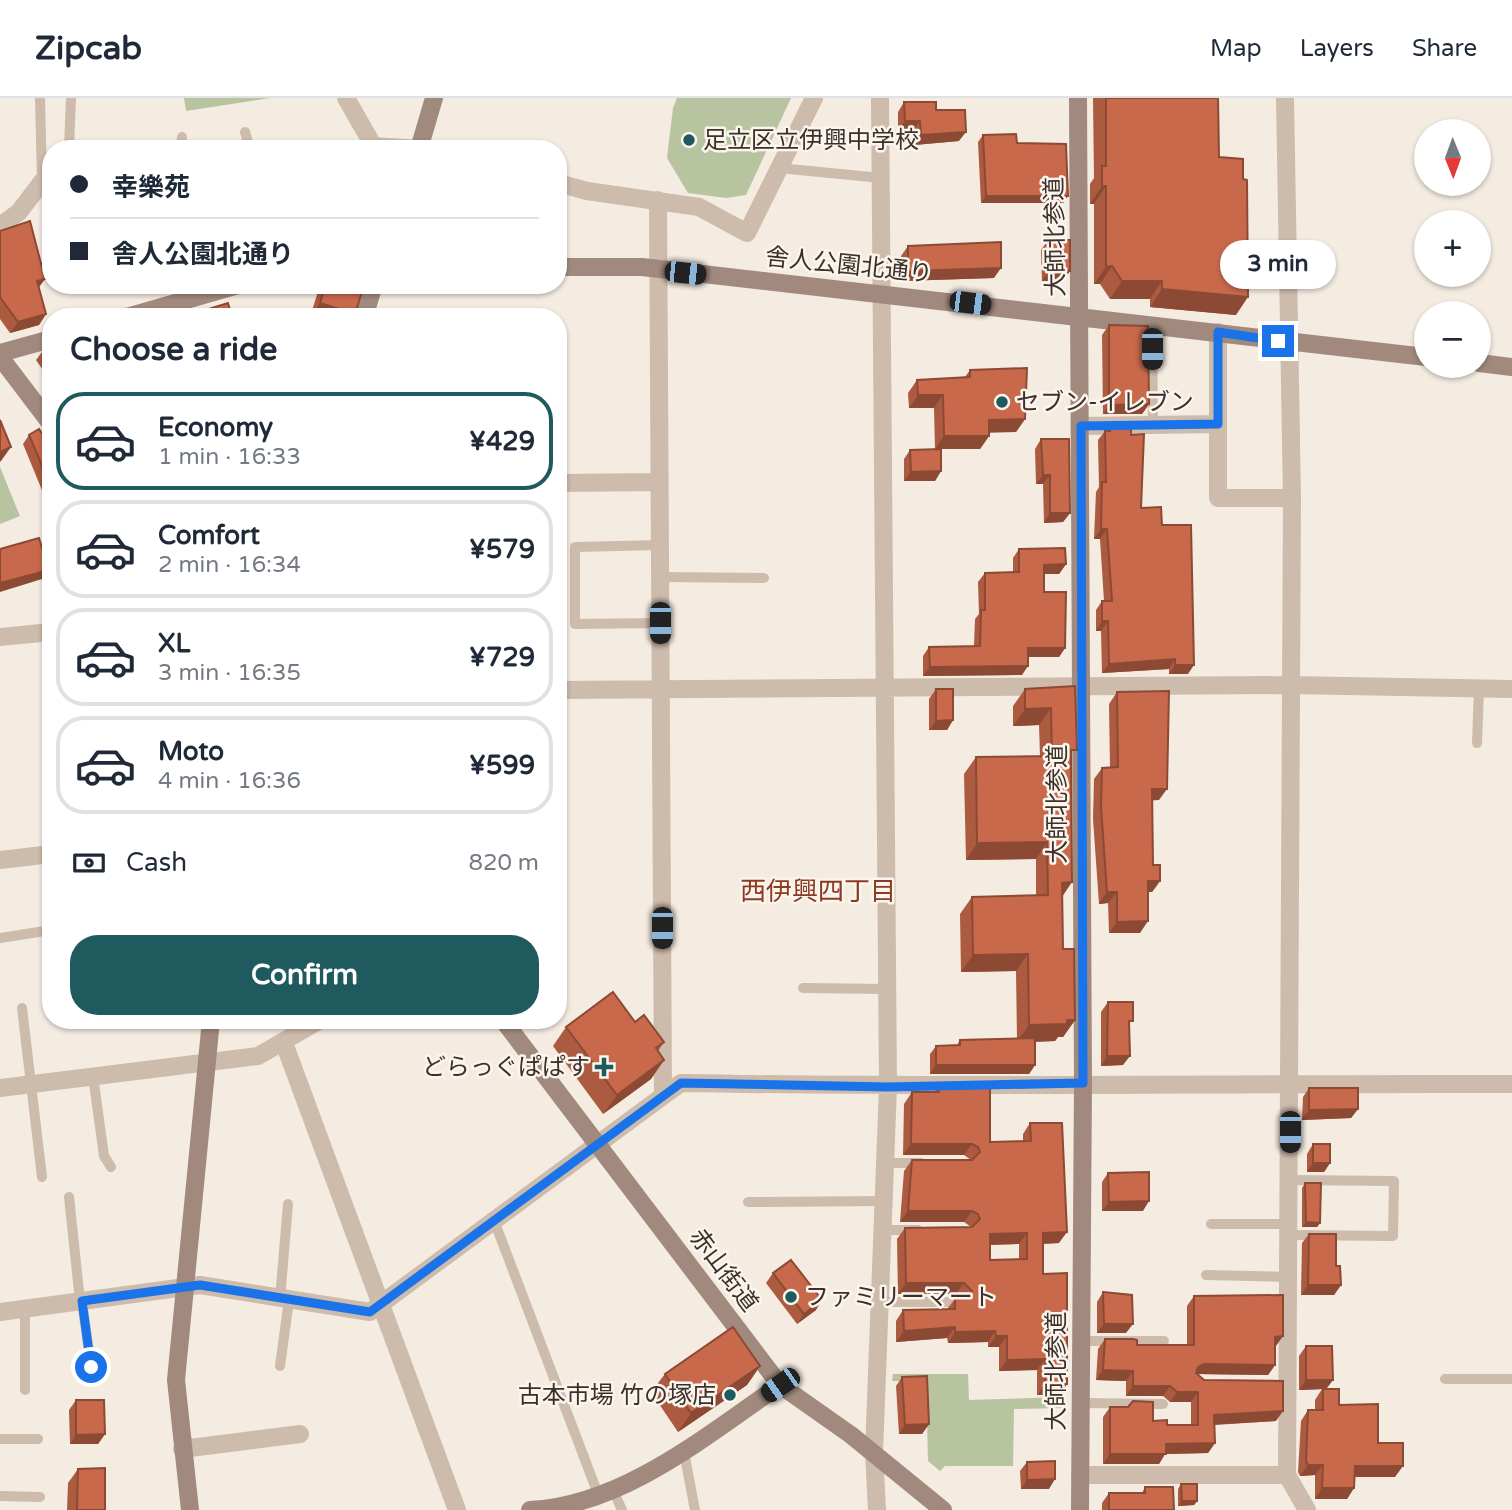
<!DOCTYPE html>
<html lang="en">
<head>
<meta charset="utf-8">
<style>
  :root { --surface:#fff; --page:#f6f6f7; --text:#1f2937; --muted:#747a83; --line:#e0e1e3; --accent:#1f5a5e }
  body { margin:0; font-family:"Varela Round","Noto Sans JP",sans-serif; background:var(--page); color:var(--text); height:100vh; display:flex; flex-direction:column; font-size:26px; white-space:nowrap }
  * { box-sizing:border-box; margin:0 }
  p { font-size:23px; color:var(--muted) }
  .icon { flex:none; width:38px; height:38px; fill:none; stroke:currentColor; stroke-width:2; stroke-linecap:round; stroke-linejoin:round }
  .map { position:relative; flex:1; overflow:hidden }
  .panel { position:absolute; left:42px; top:210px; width:525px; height:721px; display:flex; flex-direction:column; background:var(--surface); border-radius:28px; box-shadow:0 2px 5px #0004 }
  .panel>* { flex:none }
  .top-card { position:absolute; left:42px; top:42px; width:525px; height:154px; border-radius:28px; box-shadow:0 2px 5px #0004; display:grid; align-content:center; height:154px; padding:0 28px; background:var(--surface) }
  .needle { width:46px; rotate:179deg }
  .buttons { position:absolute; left:1414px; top:21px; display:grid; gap:14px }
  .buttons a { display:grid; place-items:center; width:77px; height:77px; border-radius:50%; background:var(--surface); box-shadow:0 2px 5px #0004; font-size:35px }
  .end { position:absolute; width:32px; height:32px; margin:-16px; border:9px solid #1a73e8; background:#fff; box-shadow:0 0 0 4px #fff }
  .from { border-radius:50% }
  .bubble { position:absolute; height:49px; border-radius:24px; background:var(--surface); box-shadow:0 2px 5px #0004; font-size:23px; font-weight:800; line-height:49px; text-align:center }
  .car { position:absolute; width:21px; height:42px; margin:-21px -10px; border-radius:9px; box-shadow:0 0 5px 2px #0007; background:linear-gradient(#222 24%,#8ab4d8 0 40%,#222 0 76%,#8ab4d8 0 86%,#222 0) }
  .top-card b { display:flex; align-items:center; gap:24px; height:66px; font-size:26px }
  .top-card b+b { border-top:2px solid var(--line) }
  .top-card i { width:18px; height:18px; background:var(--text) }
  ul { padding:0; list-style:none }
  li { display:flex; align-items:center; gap:21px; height:98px; margin:0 14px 10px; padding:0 14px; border:4px solid var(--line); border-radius:28px }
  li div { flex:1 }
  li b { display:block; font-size:26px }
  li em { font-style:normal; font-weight:800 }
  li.current { border-color:var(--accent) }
  li>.icon { width:63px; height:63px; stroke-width:1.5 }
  h2 { padding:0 28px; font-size:32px; line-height:84px }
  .pay { display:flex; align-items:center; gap:18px; height:77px; padding:0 28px; font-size:26px }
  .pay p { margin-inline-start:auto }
  .action { display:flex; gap:14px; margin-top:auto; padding:14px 28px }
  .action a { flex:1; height:80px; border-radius:28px; background:var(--accent); color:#fff; font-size:28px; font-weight:800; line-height:80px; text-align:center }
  header { display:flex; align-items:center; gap:42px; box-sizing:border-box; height:98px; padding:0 35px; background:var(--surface); border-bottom:2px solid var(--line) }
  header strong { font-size:33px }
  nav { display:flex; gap:38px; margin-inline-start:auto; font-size:24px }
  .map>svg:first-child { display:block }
  .green { fill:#b8c4a0 }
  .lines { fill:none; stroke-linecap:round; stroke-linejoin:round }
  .lane { stroke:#cdbbac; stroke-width:10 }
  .street { stroke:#cdbbac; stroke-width:18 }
  .secondary { stroke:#a18a7d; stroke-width:18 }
  .wall { fill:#ac5a40; fill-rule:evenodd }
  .shaded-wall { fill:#8c4a34 }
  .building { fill:#c8694b; stroke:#8c4a34; stroke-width:2; fill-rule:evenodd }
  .route { stroke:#1a73e8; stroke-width:9 }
  .poi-dot { fill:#1f5a5e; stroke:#fbf5ee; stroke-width:2.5 }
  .labels { text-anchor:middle; stroke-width:5; stroke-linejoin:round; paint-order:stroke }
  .poi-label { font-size:24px; fill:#3b302b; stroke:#fbf5ee; text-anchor:start }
  .street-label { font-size:24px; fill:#3b302b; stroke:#fbf5ee }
  .neighbourhood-label { font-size:26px; fill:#8c3b22; stroke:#fbf5ee }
</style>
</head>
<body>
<header>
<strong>Zipcab</strong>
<nav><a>Map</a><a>Layers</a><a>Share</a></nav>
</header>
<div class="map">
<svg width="1512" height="1412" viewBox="0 0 1512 1412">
  <rect width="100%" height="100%" fill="#f4ebe1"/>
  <path class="green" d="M184,0H270L186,13Z
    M677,0H791L746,97L726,100L688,95L667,60L673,10Z
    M0,369L20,418L0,426Z
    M893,1276H968L969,1302L1063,1299V1310L1014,1311L1013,1368H945L940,1373L928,1363L926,1283H892Z"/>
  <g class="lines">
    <path class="lane" d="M40,0L42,83
      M245,34L250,51
      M69,51L71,0
      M181,51L182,39
      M779,70L881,80
      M1152,226L1153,326
      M659,447L575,449V526L660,525
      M660,479L764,480
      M1477,645L1479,591
      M0,840L51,832
      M803,890L888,891
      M22,910L42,1079
      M93,978L104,1058L111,1069
      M886,1065H921
      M69,1099L80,1203
      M748,1104L883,1103
      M495,1125L598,1396
      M1211,1126H1290
      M882,1132H918
      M1290,1137L1393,1138L1394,1083L1290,1082
      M1206,1177L1289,1179
      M280,1201L288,1106
      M82,1203L91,1269
      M881,1204H956
      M25,1212V1292
      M1081,1243H1164
      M280,1268L289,1202
      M1445,1281H1512
      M1081,1305L1163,1306
      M0,1341H38
      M684,1354L695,1412
      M613,1392L622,1412
      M0,1398L40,1399"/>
    <path class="street" d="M346,0L370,42L369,51
      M1285,0L1292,400L1287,1377
      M370,48L422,51
      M558,85L587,93L699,109L747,135L814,0
      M0,128L19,114L51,72
      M1218,234V400H1292
      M1081,328L1218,326
      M558,385L659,384
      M0,539L51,534
      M558,592L1289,587L1512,591
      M0,762L51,756
      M284,945L457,1412
      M0,990L258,958L320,922
      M663,998L681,985C958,990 1235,985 1512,986
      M0,1214L200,1187L370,1214L663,998L658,102
      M182,1351L300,1336
      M1080,1377H1287L1307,1412
      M877,1412L874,1354L888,989L880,0"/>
    <path class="secondary" d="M1078,0L1083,985L1080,1412
      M419,51L434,0
      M558,169H642L1426,259
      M127,219L238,187
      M364,219L374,187
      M0,255L51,241
      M0,259L51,326
      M1479,265L1512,269
      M503,922L780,1287L851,1337L943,1412
      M190,1412L176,1282L211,922
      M530,1412C622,1408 707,1337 780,1287"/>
  </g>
  <path class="wall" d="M1093,0H1218L1219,59L1236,217L1150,209V201H1110L1100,186H1094V106H1090V86L1094,80Z
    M904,4L936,12L959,43L914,47V32L898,33V14Z
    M983,37L1017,45L1068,98L1063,105H981L978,44Z
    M0,133L39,189L46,216L39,227L10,235L0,221Z
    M1048,142L1064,182L1042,183L1041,152Z
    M908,148L994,180L901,183V158Z
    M320,187H364L355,216L353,219H310Z
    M1109,227L1149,306L1142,316H1103L1102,237Z
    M51,242V280L49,281L36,262Z
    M970,272L1025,321L1016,334H989V338L980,351H935L934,310H909L908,295L917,282L965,279Z
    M1110,330L1131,337L1141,410L1162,427L1188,576H1169V571L1102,575L1101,533H1096V512L1102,503H1104L1100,441H1094L1096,394L1099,389L1098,342L1105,333H1107Z
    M29,337L51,348V416L44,405L46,402L23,346Z
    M1041,341L1070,415L1063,424L1044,425L1043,386H1036L1035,351Z
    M910,352L941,373L935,383H904V361Z
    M1019,451L1066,466L1059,476H1044V494L1065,550L1059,559H1028L1022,577L923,578V558L929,549L974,548L975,521L979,516L978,484L985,475L1013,474V460Z
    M1075,588L1062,798L1063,851L1075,922L1063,939H1058L1055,943L1035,944V967L1029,976H930V956L936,948L957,947L960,942L1017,941L1016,873L961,874L960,816L972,799L1036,798V761L966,762L964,676L976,659L1040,658L1039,627L1013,628V608L1025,591Z
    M936,591L953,622L947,632H929V601Z
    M1117,594L1159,702H1152L1153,767L1160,783L1152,794H1148L1140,835H1109L1108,805L1099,806L1093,721L1094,681L1102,670H1110L1109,606Z
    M1108,904L1129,929L1123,967L1101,968V914Z
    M635,924L664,944L658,953L664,962L651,981L603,1016L553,948L566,929Z
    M939,987L990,1044L1023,1043V1036L1030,1025L1059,1145L1043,1146V1176L1067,1286L1059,1297H1037V1272L999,1273V1249H988V1244L948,1245L947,1240L896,1244V1223L903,1212L947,1211L955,1201L960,1200L956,1196H898L897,1141L905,1130L971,1129L964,1124H900L904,1073L912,1062H971L964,1057H903L904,1006L912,994H934ZM1019,1146V1161L990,1162V1147Z
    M1309,990L1358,1011L1351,1020L1302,1022L1303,999Z
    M1313,1046L1330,1065L1324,1074H1307V1056Z
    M1108,1075L1143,1113H1102V1084Z
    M1305,1085L1320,1125L1317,1129H1302V1090Z
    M1309,1136L1336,1168L1341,1187L1334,1197H1301L1302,1145Z
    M773,1175L816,1212L797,1226L766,1185Z
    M1103,1194L1126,1235H1097V1204Z
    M1194,1198L1276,1248H1275V1267L1268,1277L1198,1276L1204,1282L1276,1323L1214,1327L1215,1345L1208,1355L1165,1356L1159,1366H1103V1319L1110,1309L1167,1327H1191V1304H1170L1163,1298H1126V1283L1096,1282L1098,1251L1105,1241L1137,1247H1187V1208Z
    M1306,1248L1333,1282L1326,1291L1339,1307L1378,1345L1395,1379H1354V1390L1347,1401H1315V1377L1300,1378L1298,1374L1301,1323L1308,1312H1315V1302L1322,1291L1299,1292V1258Z
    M760,1268L747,1287L678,1334L651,1294L665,1276Z
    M902,1279L929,1326L922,1336H899L896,1288Z
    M76,1302L105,1336L98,1346H70L69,1312Z
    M1027,1364L1049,1391H1021L1020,1373Z
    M78,1371L105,1412H67L68,1385Z
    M1181,1386L1197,1403L1194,1407L1178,1408V1391Z
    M1145,1389L1174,1412H1102V1405L1109,1395H1142Z"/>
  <path class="shaded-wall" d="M905,23H920L914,32L898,33Z
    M966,34L959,43L914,47L921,37Z
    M1102,88H1106L1094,106H1090Z
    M986,98H1068L1063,105H981Z
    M1112,168L1100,186H1094L1106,169Z
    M1001,170L994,180L901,183L908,173Z
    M1049,173H1070L1064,182L1042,183Z
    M45,181L37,192V183Z
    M1122,183H1162L1150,201H1110Z
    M1162,191L1248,199L1236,217L1150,209Z
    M320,205L355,216L353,219H310Z
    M46,216L39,227L10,235L18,224Z
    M918,297H943L934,310H909Z
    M1149,306L1142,316H1103L1109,307Z
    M1025,321L1016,334L980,335L989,322Z
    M944,338H989L980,351H935Z
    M11,349L1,363L0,364V354Z
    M941,373L935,383H904L911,374Z
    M1043,377H1050L1043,386H1036Z
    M1050,415H1070L1063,424L1044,425Z
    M1101,431H1107L1100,441H1094Z
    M1066,466L1059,476H1037L1044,467Z
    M49,472L42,481L0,494V485Z
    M1102,523H1108L1101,533H1096Z
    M1028,550H1065L1059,559H1022Z
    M1175,561L1169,571L1102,575L1109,566Z
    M1175,567H1194L1188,576H1169Z
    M1028,568L1022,577L923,578L930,569Z
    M1051,610L1039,627L1013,628L1025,611Z
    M953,622L947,632H929L936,623Z
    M1152,691H1167L1159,702L1144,703Z
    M1047,744L1036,761L966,762L977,745Z
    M1148,783H1160L1152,794H1139Z
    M1072,784L1060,802L1062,785Z
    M1107,794H1117L1108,805L1099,806Z
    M1148,823L1140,835H1109L1117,824Z
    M1028,856L1016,873L961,874L973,857Z
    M1067,922H1075L1063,939H1058L1055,943L1017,944L1029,927Z
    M1107,958H1130L1123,967L1101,968Z
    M664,962L651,981L603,1016L617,997Z
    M936,967H1035L1029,976H930Z
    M1358,1011L1351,1020L1302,1022L1309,1012Z
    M911,1046H972L964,1057H903Z
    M1313,1065H1330L1324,1074H1307Z
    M1149,1103L1143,1113H1102L1109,1104Z
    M908,1113H972L964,1124H900Z
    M1306,1124L1320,1125L1317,1129H1302Z
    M1067,1134L1059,1145L1035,1146L1043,1135Z
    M1027,1135L1019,1146L982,1147L990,1136Z
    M906,1185H964L956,1196H898Z
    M1308,1187H1341L1334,1197H1301Z
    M822,1202L816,1212L797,1226L804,1216Z
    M1104,1226H1133L1126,1235H1097Z
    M955,1229L947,1240L896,1244L904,1233Z
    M995,1233L988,1244L948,1245L955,1234Z
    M996,1238H1007L999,1249H988Z
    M1283,1238L1276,1248H1268L1275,1239Z
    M1045,1261L1037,1272L999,1273L1007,1262Z
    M1204,1266L1275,1267L1268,1277L1197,1276L1191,1279L1198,1269Z
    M760,1268L747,1287L678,1334L691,1315Z
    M1103,1272L1133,1273L1126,1283L1096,1282Z
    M1306,1282H1333L1326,1291L1299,1292Z
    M1045,1286H1067L1059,1297H1037Z
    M1133,1288H1170L1163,1298H1126Z
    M1177,1294H1198L1191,1304H1170Z
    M1283,1313L1276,1323L1207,1327L1214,1317Z
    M929,1326L922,1336H899L905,1327Z
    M105,1336L98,1346H70L76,1337Z
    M1215,1345L1208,1355L1165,1356L1159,1366H1103L1110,1356L1166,1346Z
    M1308,1367H1323L1315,1377L1300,1378Z
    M1355,1368H1403L1395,1379H1347Z
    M1055,1381L1049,1391H1021L1027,1382Z
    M1322,1390H1354L1347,1401H1315Z
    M1182,1403H1197L1194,1407L1178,1408Z"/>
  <path class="building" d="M1106,0H1218L1219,59L1243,61V81L1247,82L1248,199L1162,191V183H1122L1112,168L1106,169V88H1102V68H1106Z
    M904,4H936V12H965L966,34L921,37L920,23H905Z
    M1016,36L1017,45L1066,46L1068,98H986L983,37Z
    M30,123L45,181L37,183L46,216L18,224L0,199V133Z
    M1048,142H1070V173H1049Z
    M1001,144V170L908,173V148Z
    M325,187H364L355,216L320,205Z
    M228,205L232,219H183Z
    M174,213L176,219H156Z
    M1109,227L1148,228L1149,306L1109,307Z
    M1027,270L1025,321L989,322V338H944L943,297H918L917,282L970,279V272Z
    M0,322L11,349L0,354Z
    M1131,329V337L1144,336L1141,410L1161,409L1162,427H1191L1194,567H1175V561L1109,566L1108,523H1102V503H1112L1107,431H1101L1102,384H1106L1105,333H1110V330Z
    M39,331L51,348V389L29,337Z
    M1041,341H1069L1070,415H1050V377H1043Z
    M941,351V373L911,374L910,352Z
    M39,440L49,472L0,485V451Z
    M1065,450L1066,466L1044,467V494H1066L1065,550H1028V568L930,569L929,549L980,548L981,512H985V475L1019,474V451Z
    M1075,588L1077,652H1071L1072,784L1062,785L1063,851H1074L1075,922H1067V926L1029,927L1028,856L973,857L972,799L1048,797L1047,744L977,745L976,659L1052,658L1051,610L1025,611V591Z
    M936,591H953V622L936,623Z
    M1169,593L1167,691H1152L1153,767H1160V783H1148V823L1117,824V794H1107L1101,709L1102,670L1118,669L1117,594Z
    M613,894L635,924L644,917L664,944L656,950L664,962L617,997L566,929Z
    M1108,904H1133V923H1129L1130,958H1107Z
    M1035,940V967H936V948L960,947V942Z
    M939,987H990V1044L1031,1043L1030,1025H1062L1067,1134L1043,1135V1176L1067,1175V1286H1045V1261L1007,1262V1238H996L995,1233L955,1234V1229L904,1233L903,1212L955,1211V1201L967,1200L972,1193L964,1185H906L905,1130L972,1129L980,1121L978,1116L972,1113H908L912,1062H972L980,1054L978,1049L972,1046H911L912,994H939ZM1027,1135V1161L990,1162V1136Z
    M1309,990H1358V1011L1309,1012Z
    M1313,1046H1330V1065H1313Z
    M1149,1074V1103L1109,1104L1108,1075Z
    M1305,1085H1321L1320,1125L1306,1124Z
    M1309,1136H1336V1168H1340L1341,1187H1308Z
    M791,1162L822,1202L804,1216L773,1175Z
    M1103,1194L1132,1197L1133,1226H1104Z
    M1283,1197V1238L1275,1239V1267L1204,1266L1198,1269L1196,1275L1204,1282L1283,1283V1313L1214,1317L1215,1345L1166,1346V1356H1110V1309H1128L1133,1303L1153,1304V1323L1167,1322V1327H1198V1294H1177L1170,1288H1133V1273L1103,1272L1105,1241H1133L1137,1242V1247H1194V1198Z
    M733,1229L760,1268L691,1315L665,1276Z
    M1306,1248H1332L1333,1282H1306Z
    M927,1278L929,1326L905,1327L902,1279Z
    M1323,1291H1339V1307L1378,1306V1345H1403V1368H1355L1354,1390H1322L1323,1367H1308L1306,1363L1308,1312H1323Z
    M76,1302H104L105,1336L76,1337Z
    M1055,1363V1381L1027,1382V1364Z
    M105,1370V1412H77L78,1371Z
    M1181,1386H1197V1403H1182Z
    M1145,1389H1173L1174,1412H1109V1395H1145Z"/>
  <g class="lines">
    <path class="route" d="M91,1269L82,1203L200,1187L370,1214L681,985L888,989L1083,985L1081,328L1218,326V234L1278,243"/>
  </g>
  <g class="poi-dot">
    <circle cx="689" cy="42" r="7"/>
    <circle cx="1002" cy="304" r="7"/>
    <path d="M600.5 958.5h7v7h7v7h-7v7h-7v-7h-7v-7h7z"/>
    <circle cx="791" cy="1199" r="7"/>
    <circle cx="730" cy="1297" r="7"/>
  </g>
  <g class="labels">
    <g class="poi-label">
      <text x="703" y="50">足立区立伊興中学校</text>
      <text x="1016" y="312">セブン-イレブン</text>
      <text x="590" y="977" text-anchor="end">どらっぐぱぱす</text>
      <text x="805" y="1207">ファミリーマート</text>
      <text x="716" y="1305" text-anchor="end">古本市場 竹の塚店</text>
    </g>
    <g class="street-label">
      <text transform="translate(1055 139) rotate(-91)" y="8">大師北参道</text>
      <text transform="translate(849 167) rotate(6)" y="8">舎人公園北通り</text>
      <text transform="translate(1057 706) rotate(-90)" y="8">大師北参道</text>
      <text transform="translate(724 1172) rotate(53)" y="8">赤山街道</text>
      <text transform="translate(1056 1273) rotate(-90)" y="8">大師北参道</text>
    </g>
    <g class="neighbourhood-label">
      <text x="818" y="802">西伊興四丁目</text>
    </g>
  </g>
</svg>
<div class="buttons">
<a><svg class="needle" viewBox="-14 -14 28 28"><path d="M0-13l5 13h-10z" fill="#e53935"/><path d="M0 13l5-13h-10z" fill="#747a83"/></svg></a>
<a>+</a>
<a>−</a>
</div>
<i class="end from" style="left:91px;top:1269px"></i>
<i class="end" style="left:1278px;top:243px"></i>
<div class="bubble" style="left:1220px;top:142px;width:116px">3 min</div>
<i class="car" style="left:685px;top:175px;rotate:96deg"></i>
<i class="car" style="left:970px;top:205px;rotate:97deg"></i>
<i class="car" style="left:1152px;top:251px;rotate:180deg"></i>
<i class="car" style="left:660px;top:525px;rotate:180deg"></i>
<i class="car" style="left:662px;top:830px;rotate:180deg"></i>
<i class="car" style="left:1290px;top:1034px;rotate:180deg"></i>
<i class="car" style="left:780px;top:1287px;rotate:235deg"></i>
<div class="top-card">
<b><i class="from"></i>幸樂苑</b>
<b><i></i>舎人公園北通り</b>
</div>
<section class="panel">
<h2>Choose a ride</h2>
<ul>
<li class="current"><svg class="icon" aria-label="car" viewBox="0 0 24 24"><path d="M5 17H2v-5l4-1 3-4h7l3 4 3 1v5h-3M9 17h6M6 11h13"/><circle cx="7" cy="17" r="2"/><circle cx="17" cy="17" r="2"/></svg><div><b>Economy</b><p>1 min · 16:33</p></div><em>¥429</em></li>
<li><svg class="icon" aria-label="car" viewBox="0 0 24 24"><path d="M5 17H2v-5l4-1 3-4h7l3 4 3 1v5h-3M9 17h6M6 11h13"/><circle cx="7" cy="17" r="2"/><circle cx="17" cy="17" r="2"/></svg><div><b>Comfort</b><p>2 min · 16:34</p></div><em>¥579</em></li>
<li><svg class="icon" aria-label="car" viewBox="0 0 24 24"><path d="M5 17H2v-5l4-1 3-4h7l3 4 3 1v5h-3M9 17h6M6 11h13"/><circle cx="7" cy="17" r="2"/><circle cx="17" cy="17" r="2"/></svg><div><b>XL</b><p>3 min · 16:35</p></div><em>¥729</em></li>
<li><svg class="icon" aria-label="car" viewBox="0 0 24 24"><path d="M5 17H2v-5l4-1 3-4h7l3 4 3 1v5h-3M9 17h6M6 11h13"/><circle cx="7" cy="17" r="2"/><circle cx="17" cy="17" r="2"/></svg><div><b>Moto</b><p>4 min · 16:36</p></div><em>¥599</em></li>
</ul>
<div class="pay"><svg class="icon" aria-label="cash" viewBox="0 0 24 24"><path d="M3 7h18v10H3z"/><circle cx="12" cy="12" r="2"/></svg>Cash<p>820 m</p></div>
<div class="action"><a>Confirm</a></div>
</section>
</div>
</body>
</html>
